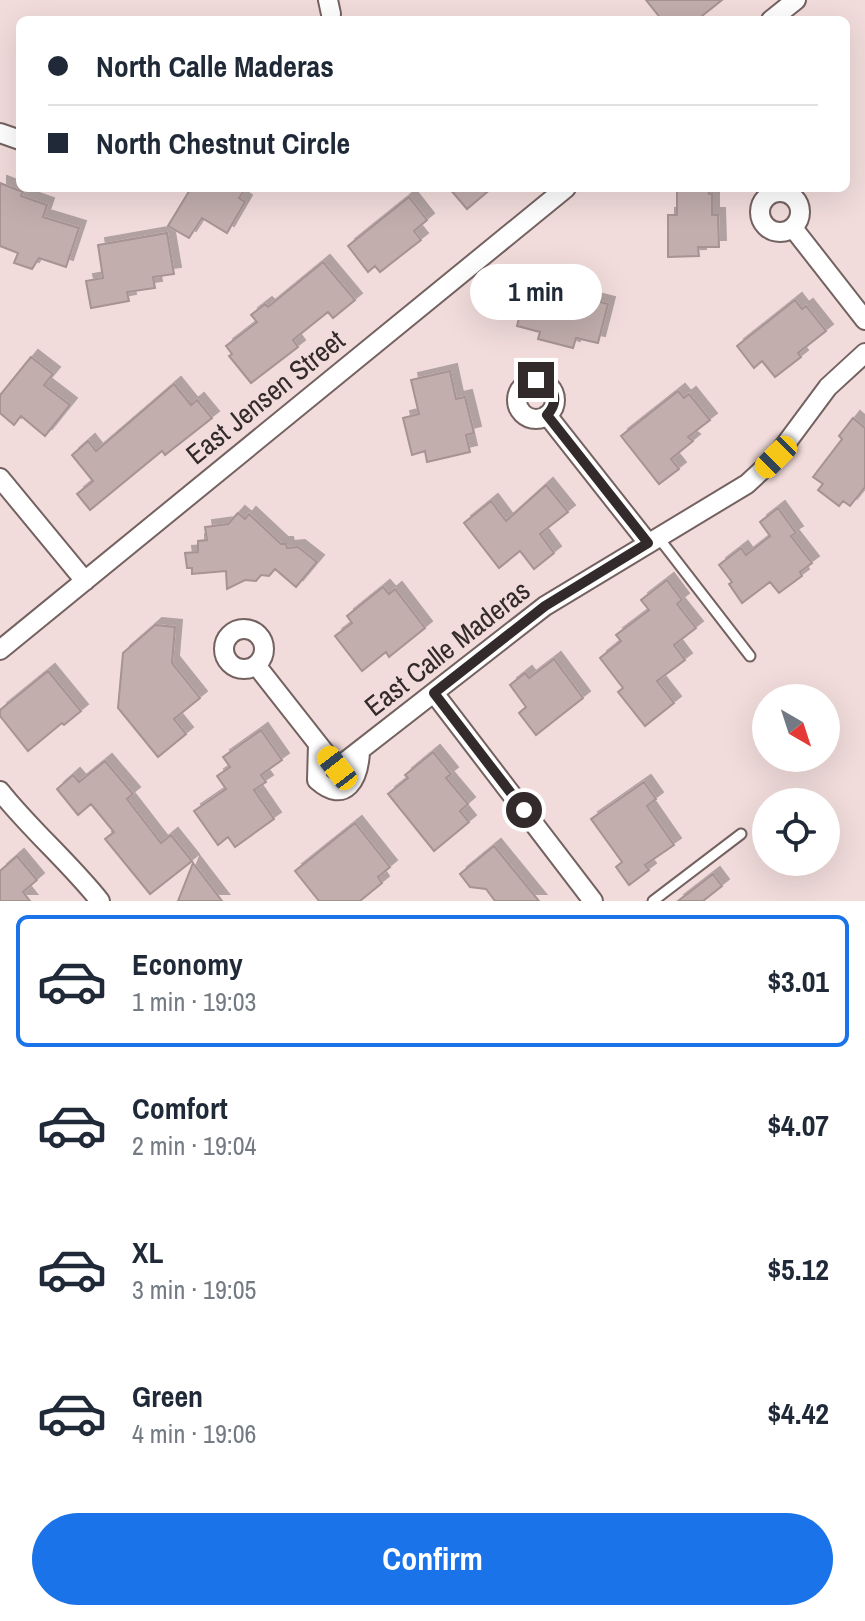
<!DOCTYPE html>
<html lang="en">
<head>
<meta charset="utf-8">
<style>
  :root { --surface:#fff; --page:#f2f2f3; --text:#1f2937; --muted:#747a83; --line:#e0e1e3; --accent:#1a73e8 }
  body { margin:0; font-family:"Archivo Narrow",sans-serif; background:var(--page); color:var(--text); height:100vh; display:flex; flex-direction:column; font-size:30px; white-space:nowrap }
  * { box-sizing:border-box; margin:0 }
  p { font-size:26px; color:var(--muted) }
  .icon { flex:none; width:44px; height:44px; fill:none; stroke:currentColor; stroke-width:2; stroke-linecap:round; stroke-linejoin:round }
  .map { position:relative; height:901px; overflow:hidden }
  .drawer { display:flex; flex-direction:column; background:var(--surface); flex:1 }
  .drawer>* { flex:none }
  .hud { position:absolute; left:16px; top:16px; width:834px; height:176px; border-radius:12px; box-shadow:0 8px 32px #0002; display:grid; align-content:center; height:176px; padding:0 32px; background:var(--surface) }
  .needle { width:52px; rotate:141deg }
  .fabs { position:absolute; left:752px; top:684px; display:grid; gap:16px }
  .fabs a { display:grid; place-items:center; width:88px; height:88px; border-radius:50%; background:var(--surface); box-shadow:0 8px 32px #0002; font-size:40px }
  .end { position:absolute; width:36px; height:36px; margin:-18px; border:10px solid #332b2b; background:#fff; box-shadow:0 0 0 4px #fff }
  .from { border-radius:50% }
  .bubble { position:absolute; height:56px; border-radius:28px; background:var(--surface); box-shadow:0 8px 32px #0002; font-size:26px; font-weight:700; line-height:56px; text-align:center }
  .car { position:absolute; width:24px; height:48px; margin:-24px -12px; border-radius:10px; box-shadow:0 0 6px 2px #0007; background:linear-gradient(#f5c518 24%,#345 0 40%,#f5c518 0 76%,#345 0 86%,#f5c518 0) }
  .hud b { display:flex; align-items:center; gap:28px; height:76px; font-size:30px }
  .hud b+b { border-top:2px solid var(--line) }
  .hud i { width:20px; height:20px; background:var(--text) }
  ul { padding:14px 0 0; list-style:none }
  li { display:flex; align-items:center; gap:24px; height:132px; margin:0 16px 12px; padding:0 16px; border:4px solid transparent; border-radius:12px }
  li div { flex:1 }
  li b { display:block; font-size:30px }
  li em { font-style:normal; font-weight:700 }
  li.active { border-color:var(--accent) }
  li>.icon { width:72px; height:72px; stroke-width:1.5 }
  .button { display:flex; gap:16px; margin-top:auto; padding:16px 32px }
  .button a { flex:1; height:92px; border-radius:48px; background:var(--accent); color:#fff; font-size:32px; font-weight:700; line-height:92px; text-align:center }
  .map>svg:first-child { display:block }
  .building { fill:#c1aead; stroke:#a69392; stroke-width:2; filter:url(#shadow) }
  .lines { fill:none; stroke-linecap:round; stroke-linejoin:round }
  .lane-casing { stroke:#746261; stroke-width:13 }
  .street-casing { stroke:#746261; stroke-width:22 }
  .lane { stroke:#fff; stroke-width:9 }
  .street { stroke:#fff; stroke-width:18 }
  .route { stroke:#332b2b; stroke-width:10 }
  .labels { text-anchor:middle; stroke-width:6; stroke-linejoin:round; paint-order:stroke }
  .street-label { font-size:28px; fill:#332b2b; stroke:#f1dcdb }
</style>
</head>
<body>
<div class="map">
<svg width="865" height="901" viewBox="0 0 865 901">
  <defs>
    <filter id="shadow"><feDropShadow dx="7" dy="-7" stdDeviation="0" flood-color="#0004"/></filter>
  </defs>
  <rect width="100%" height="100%" fill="#f1dcdb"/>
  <path class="building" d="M646,0H722L697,20H662Z
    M0,183L23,192L21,196L47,205L43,217L79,228L66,267L39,258L32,269L14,263L18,253L0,246Z
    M191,188H246L239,198L245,202L227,233L202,218L189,238L168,226Z
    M449,188H492L467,209Z
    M677,188H709V194H712V215H718L719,247H698L699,256L668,257V215H677Z
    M409,197L427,220L414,231L421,240L380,272L375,266L368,272L348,246Z
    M167,233L174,274L153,277L155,288L127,292L129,301L91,308L86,281L103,278L98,245Z
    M323,262L355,300L333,318L328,312L293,340L298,347L251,383L229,356L232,354L226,346L257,322L251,315L265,304L268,307Z
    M529,279L557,286L556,291L608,304L598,343L576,338L573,348L538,339L540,332L517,326Z
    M795,300L802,309L806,306L826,331L798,353L801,357L775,377L762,361L754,368L737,346Z
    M31,357L53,374L44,385L70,405L45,436L21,416L14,425L0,413V395Z
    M450,371L456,399L465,397L474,433L466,435L470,452L427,462L425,451L412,455L403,418L419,414L411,380Z
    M174,384L191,405L197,400L212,418L165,455L162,451L90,510L77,494L93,481L72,455L88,441L96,451Z
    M678,391L684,398L689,394L710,420L688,437L693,441L671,459L679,469L659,484L621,436Z
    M853,418L865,428V487L850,506L843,501L839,506L818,490L823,484L813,477L842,439L839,436Z
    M546,485L568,512L540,534L554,553L534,569L520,551L499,568L464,523L491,501L506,521Z
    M778,508L796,533L791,536L812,563L800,572L802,576L779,593L770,582L742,603L729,584L732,582L719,565L741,548L746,555L770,536L760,522Z
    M238,513L245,519L249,514L281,544H286L287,548L298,547L317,562L296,587L275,569L269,576L261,575L256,581L245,580L227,589L226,571L192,574V568H187L185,553L198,552V541L207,540L205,527L228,524Z
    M667,580L682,600L677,604L696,628L674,645L685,660L657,681L674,703L645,726L618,692L623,688L600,658L621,641L616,635L649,610L641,600Z
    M383,587L389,594L395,589L425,628L389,657L386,652L362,671L335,636L352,623L347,616Z
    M155,625L175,627L172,663L200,698L174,719L186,734L158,757L118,708L123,653Z
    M554,659L583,698L536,735L519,713L526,707L510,685L525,673L529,678Z
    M48,671L81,711L64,725L62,723L28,751L0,716V710Z
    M261,730L282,760L261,775L266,782L254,790L274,819L235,847L228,837L218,845L194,811L226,789L217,776L230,767L223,757Z
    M433,752L451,774L446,778L468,804L460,811L469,822L434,851L388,794L408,778L405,775Z
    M105,761L133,794L127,799L161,843L171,835L192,861L150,894L105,839L114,832L91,804L78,815L57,789L73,775L79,782Z
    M644,782L656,799L647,806L674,845L645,865L649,870L629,885L616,867L622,862L591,819Z
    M355,823L390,867L378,877L382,883L360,901H319L295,871Z
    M494,846L539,901H495L486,889L470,887L460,874Z
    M17,856L37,880L23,892L30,901H0V871Z
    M193,863L222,901H178Z
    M713,874L722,886L703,901H678Z"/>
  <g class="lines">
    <g class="lane-casing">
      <path id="lane" d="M658,537L750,656
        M653,901L741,834"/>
    </g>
    <g class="street-casing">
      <path id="street" d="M328,0L331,14
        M771,20L796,0
        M0,133L20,140
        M760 212a20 20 0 1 1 40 0a20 20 0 1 1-40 0Z
        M793,228L865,320
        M517 400a19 19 0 1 1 38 0a19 19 0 1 1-38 0Z
        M547,415L648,543
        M0,478L85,581
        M224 649a20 20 0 1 1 40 0a20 20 0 1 1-40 0Z
        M0,650L566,188
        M256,665L337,768L545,606L747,484L776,457L828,387L865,353
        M434,693L593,901
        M318,744L317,780C346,806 359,778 360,751
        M0,791C31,830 69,862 100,901"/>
    </g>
    <use href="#lane" class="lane"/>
    <use href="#street" class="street"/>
  </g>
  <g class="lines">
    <path class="route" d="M524,810L434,693L545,606L648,543L547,415C560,401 555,384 536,380"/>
  </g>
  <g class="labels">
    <g class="street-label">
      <text transform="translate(265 397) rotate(-39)" y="10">East Jensen Street</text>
      <text transform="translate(447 648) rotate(-38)" y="10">East Calle Maderas</text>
    </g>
  </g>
</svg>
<div class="fabs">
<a><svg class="needle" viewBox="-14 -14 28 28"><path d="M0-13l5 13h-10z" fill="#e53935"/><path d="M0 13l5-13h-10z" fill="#747a83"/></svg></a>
<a><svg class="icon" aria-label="locate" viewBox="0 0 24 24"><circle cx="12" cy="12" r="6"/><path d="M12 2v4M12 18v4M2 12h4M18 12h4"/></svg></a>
</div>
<i class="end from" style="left:524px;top:810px"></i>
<i class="end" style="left:536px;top:380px"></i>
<div class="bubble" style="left:470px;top:264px;width:132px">1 min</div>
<i class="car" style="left:776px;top:457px;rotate:225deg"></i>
<i class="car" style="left:337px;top:768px;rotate:322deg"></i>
<div class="hud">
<b><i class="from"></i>North Calle Maderas</b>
<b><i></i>North Chestnut Circle</b>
</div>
</div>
<section class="drawer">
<ul>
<li class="active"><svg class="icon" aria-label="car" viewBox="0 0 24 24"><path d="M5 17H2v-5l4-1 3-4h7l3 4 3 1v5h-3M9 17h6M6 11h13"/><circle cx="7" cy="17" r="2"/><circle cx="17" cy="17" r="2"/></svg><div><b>Economy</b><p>1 min · 19:03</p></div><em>$3.01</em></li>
<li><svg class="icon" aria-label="car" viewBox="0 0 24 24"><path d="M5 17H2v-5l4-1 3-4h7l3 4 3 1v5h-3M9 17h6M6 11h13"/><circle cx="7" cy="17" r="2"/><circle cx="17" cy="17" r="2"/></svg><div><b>Comfort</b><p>2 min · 19:04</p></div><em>$4.07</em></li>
<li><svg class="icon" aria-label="car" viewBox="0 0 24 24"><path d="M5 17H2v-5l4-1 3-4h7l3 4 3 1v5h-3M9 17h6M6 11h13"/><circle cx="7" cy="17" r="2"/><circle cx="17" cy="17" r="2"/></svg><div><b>XL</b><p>3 min · 19:05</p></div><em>$5.12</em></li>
<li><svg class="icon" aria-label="car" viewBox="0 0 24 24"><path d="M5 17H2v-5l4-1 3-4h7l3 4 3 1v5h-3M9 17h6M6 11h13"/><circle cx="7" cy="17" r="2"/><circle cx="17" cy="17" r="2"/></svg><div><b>Green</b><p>4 min · 19:06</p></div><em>$4.42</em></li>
</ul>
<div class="button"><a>Confirm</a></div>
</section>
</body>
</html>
